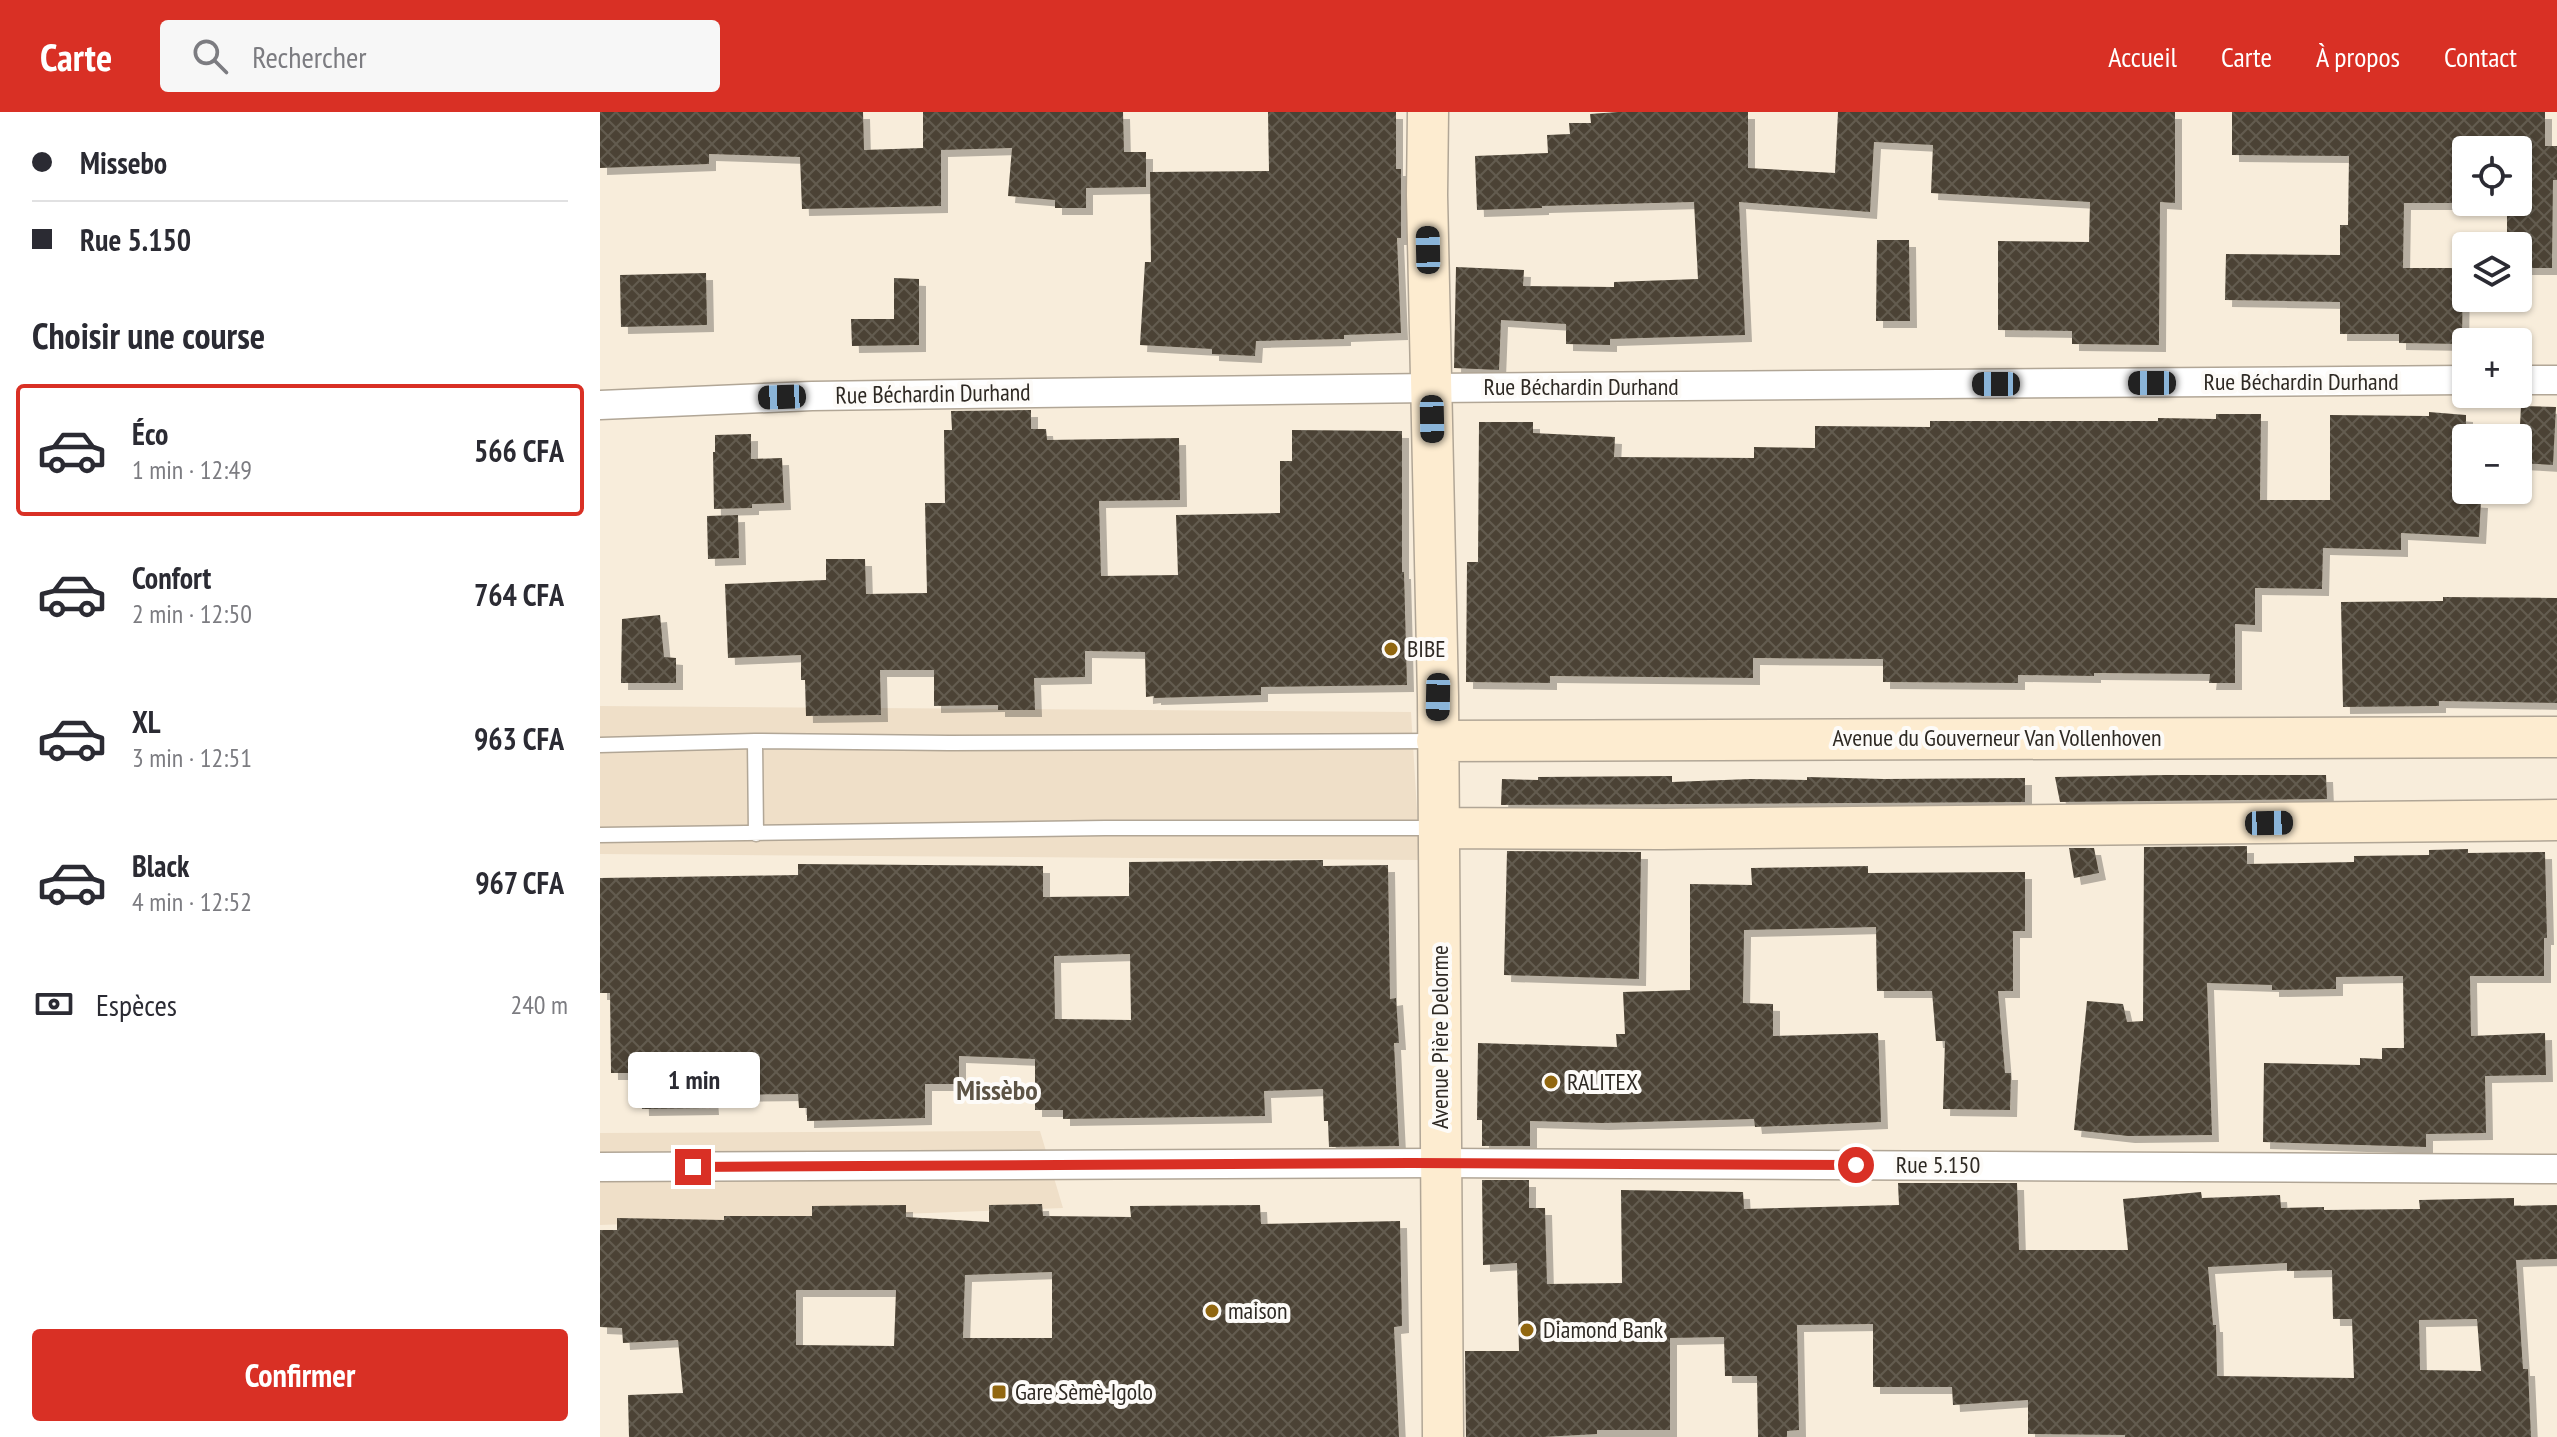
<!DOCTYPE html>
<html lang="fr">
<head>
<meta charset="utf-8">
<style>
  :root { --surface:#fff; --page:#f7f7f7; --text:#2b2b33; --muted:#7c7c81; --line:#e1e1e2; --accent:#d93025 }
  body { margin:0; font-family:"PT Sans Narrow",sans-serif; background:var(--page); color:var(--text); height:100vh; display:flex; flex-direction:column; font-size:30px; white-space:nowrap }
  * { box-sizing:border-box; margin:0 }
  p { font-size:26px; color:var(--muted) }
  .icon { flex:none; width:44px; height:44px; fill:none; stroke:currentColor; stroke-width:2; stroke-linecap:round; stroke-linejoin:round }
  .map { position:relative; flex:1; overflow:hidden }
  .drawer { display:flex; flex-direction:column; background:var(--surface); width:600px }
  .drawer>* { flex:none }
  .banner { display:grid; align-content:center; height:176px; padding:0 32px; background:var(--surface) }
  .buttons { position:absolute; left:1852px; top:24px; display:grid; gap:16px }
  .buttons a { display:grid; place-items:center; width:80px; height:80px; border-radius:8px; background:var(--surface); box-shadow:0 2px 6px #0004; font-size:40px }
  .end { position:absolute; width:36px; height:36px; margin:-18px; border:10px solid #d93025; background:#fff; box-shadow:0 0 0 4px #fff }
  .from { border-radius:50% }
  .bubble { position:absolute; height:56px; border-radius:8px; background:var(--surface); box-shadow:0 2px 6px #0004; font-size:26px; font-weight:800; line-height:56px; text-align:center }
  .car { position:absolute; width:24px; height:48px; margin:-24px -12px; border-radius:10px; box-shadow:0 0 6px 2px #0007; background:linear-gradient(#222 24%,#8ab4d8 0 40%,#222 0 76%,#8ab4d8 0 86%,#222 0) }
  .banner b { display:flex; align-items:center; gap:28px; height:76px; font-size:30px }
  .banner b+b { border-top:2px solid var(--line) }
  .banner i { width:20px; height:20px; background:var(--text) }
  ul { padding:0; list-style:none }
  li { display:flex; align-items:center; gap:24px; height:132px; margin:0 16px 12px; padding:0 16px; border:4px solid transparent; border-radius:8px }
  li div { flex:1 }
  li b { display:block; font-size:30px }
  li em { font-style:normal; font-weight:800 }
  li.current { border-color:var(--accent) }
  li>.icon { width:72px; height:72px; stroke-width:1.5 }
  h2 { padding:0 32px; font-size:36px; line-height:96px }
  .pay { display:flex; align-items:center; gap:20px; height:88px; padding:0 32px; font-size:30px }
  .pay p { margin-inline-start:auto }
  .button { display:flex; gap:16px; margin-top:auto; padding:16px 32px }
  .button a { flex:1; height:92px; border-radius:8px; background:var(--accent); color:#fff; font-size:32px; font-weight:800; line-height:92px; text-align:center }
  header { display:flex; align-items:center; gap:48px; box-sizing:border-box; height:112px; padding:0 40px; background:var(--accent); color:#fff }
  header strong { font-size:38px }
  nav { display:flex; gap:44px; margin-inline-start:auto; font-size:28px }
  .search { width:560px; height:72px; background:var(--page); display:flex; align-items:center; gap:20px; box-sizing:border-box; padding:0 28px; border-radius:8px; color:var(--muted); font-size:30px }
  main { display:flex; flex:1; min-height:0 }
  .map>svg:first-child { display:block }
  .built { fill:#efdfc8 }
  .building { fill:url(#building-cross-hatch); fill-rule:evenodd; filter:url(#shadow) }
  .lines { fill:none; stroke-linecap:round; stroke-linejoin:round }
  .service-casing { stroke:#b1a696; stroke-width:17 }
  .minor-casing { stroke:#b1a696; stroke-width:31 }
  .secondary-casing { stroke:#b1a696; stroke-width:43 }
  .service { stroke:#fff; stroke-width:14 }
  .minor { stroke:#fff; stroke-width:28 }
  .secondary { stroke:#fdecd0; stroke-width:40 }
  .route { stroke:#d93025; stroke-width:10 }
  .poi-dot { fill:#916710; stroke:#fdfbf8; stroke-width:3 }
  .labels { text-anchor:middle; stroke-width:8; stroke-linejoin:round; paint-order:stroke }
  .street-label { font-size:24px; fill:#2e2923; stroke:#fdfbf8 }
  .poi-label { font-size:24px; fill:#2e2923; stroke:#fdfbf8; text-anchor:start }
  .quarter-label { font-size:28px; font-weight:bold; fill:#5d5445; stroke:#fdfbf8 }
</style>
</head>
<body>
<header>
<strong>Carte</strong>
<div class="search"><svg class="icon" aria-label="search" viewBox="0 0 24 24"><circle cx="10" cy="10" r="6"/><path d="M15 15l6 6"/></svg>Rechercher</div>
<nav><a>Accueil</a><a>Carte</a><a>À propos</a><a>Contact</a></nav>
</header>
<main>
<section class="drawer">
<div class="banner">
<b><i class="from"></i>Missebo</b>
<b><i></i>Rue 5.150</b>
</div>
<h2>Choisir une course</h2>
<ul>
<li class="current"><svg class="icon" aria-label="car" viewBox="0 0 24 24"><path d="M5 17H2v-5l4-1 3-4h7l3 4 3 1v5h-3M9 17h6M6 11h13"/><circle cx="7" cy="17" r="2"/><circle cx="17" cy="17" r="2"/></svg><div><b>Éco</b><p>1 min · 12:49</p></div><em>566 CFA</em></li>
<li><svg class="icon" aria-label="car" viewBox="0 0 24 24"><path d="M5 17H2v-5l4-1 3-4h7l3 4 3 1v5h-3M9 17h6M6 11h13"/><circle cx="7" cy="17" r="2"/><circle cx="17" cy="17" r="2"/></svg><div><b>Confort</b><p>2 min · 12:50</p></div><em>764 CFA</em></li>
<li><svg class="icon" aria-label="car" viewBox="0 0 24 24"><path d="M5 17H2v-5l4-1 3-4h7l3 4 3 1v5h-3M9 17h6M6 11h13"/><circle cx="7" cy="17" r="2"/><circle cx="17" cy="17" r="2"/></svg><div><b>XL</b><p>3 min · 12:51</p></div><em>963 CFA</em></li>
<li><svg class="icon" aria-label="car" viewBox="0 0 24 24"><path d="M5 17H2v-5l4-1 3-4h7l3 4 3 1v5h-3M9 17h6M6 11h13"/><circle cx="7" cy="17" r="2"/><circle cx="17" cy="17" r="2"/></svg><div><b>Black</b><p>4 min · 12:52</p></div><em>967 CFA</em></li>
</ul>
<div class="pay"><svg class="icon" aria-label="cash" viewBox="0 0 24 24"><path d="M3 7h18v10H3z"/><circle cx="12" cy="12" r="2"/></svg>Espèces<p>240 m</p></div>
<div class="button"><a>Confirmer</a></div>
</section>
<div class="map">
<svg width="1957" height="1325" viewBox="0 0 1957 1325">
  <defs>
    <pattern id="building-cross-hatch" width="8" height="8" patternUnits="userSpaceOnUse" patternTransform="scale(2)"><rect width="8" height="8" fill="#4c4335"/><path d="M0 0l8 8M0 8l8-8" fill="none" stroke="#635c50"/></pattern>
    <filter id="shadow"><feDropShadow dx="7" dy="7" stdDeviation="0" flood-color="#0004"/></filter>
  </defs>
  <rect width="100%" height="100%" fill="#f8eddb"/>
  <path class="built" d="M0,594L811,600L820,748L0,742Z
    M440,1019L463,1096L0,1113V1021Z"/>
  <path class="building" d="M0,0H263L264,38L323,36V0H523L524,40H546V75L486,76V96H455V88L408,84L412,36L341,38V94L202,97L200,45L109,42V52L0,56Z
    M668,0H796V57H801V126H797L801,221L744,223V227L656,229L655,244L612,242V237L540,233L545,150H551L550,60L669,59Z
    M1018,0H1148V56L1235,61L1238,0H1575V91L1560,90L1559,233L1472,232V219L1398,218V129L1489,130L1490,90L1331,81L1333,33L1274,30L1270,100L1139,90L1145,223L1010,227V233L966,232V212L901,208L899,258L854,256L856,155L924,158L923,174L1014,175V170L1098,167L1094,90L942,94V96L877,98L875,44L948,41L947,23L970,22L969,11H991L990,2Z
    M1632,0H1945V34H1957V68H1953L1952,156H1918V134H1907V90H1918V38H1866V91H1804L1803,156H1863L1862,232L1799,231V222H1740V190L1625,188L1626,142L1740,143V113H1748L1749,44L1632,43Z
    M1277,128H1309L1310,209H1276Z
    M106,161L107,213L21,215L20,163Z
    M294,166L319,167V233L252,234L251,207H294Z
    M1921,294L1956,295L1953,353L1918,351Z
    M431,298V317H446L447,328L579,326L580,388L499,389L501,464L578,463L576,403L680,401V349H692V318L802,319V460H804L807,573L661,575V583L554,586V584L546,585L545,540L485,539V565L434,566L435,598H398V593L334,594V558H280L281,603L206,604L205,568H201V543L128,546L125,472L226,468V447H265L266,482L327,481L325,391H345L344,318H352L351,299Z
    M1829,300L1866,303V388L1881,389L1879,425L1801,421V438L1723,436L1722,477L1655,476V513L1635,512V571H1609L1610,562L1494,561V564L1418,563V571L1283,570V547L1153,546V566L950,564V571L866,570L867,450H878L879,310H933V321L1015,325L1014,345L1154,346V335L1215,336V314L1330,315V309H1558V306L1616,307V302H1661L1660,388H1730V303L1829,304Z
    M151,322V347L182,346L184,391L152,392V396L114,397L113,340H115V323Z
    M138,403L139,446L108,447L107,404Z
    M1843,485L1957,486V591L1839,589V594L1743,595L1741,490L1843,489Z
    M60,503L64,545L76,546V571H21L22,507Z
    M1565,663H1726L1727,687L1460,690L1455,665Z
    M1072,664V670L1150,667L1207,668V665L1284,667L1425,666V690L901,693L902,667L938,668V665Z
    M1647,734V752L1754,750V744L1829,743V738L1868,737V741L1945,740L1947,826H1944V864H1870L1871,924L1945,921L1946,963L1885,964L1886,1021L1826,1022V1035L1663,1030L1664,951L1760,953V946L1782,947V936H1804L1803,864L1736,865V877L1672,878V873L1607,871L1612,1023L1528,1024L1474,1018L1487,889L1523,892L1527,910L1543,909L1544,735Z
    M1469,736H1494L1499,761L1474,766Z
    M907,739L1041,740L1039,867L904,863Z
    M723,748V754L788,753L790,887L796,886L799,931H794L799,1034L729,1035L728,1009H724L723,977L664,979L665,1004L463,1007V998H435V947L359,944V972H325V1006L207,1009V996H199L198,982L111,983L112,996L42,997L41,961H11L10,881H0V766L198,763V752L443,754V785L529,784V750ZM530,842L531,908L455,907L454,844Z
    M1268,754V761L1425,760V819H1413V879H1398L1405,961H1411L1410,998L1343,997L1345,929H1336L1332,879H1277L1276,815L1144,818L1143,891L1173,892V924L1278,921L1281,1010L1155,1015L1154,1007L1002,1011L930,1009V1034H882V1008H877L878,931L1017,935L1016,922H1025L1023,880L1090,878V772L1152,773L1151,756Z
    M882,1068H929V1096H945L947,1172L1022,1171L1021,1078L1143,1080L1144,1097L1299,1093L1298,1071H1417L1419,1138H1528L1523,1087L1601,1080L1602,1086L1680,1083L1681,1096L1724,1095V1098L1820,1097L1819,1088L1914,1086V1094L1957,1093V1147L1916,1148L1923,1257H1928L1931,1325H1525V1323L1428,1322V1288L1353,1293L1352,1275H1273V1212L1197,1213L1199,1318L1187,1319V1325H1158L1157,1264H1125L1124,1225L1070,1226V1318H997V1322L943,1325H866L865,1239H919L917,1151L883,1153ZM1687,1151V1159L1732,1158L1733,1207H1752L1754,1266L1617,1264L1616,1213H1613L1608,1155ZM1877,1207L1881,1259L1820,1258L1819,1208Z
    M442,1092L443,1104L531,1105L530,1094L660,1093L661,1112L800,1109L802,1214L794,1215L799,1325H29L28,1283L83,1281L78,1228L23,1231L22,1216L0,1215V1118H17V1106L124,1108V1104H212V1094L306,1093V1105L389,1110V1093ZM452,1160V1226H363L365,1163ZM196,1178H296L294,1234L196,1233Z"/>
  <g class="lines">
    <g class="service-casing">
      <path id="service" d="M155,629L156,722
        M0,633L155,629L349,631L836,629
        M0,723L505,716H835"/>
    </g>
    <g class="minor-casing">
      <path id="minor" d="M1918,268H1957
        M0,293L212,284L831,276L1866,268
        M0,1055L841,1051L1957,1057"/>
    </g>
    <g class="secondary-casing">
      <path id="secondary" d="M828,0L827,83L838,585L843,1325
        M837,629L1957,625
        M839,716L1062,717L1957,708"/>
    </g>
    <use href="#service" class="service"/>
    <use href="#minor" class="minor"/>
    <use href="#secondary" class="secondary"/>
  </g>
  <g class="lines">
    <path class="route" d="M93,1055L810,1051L1256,1053"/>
  </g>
  <g class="poi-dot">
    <circle cx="791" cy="537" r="8"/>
    <circle cx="951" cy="970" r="8"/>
    <circle cx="612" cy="1199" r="8"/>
    <circle cx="927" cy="1218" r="8"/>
    <rect x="391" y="1272" width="16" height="16" rx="4"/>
  </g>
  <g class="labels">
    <g class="street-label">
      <text x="1701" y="278">Rue Béchardin Durhand</text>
      <text x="981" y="283">Rue Béchardin Durhand</text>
      <text transform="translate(333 282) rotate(-1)" y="8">Rue Béchardin Durhand</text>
      <text x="1397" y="634">Avenue du Gouverneur Van Vollenhoven</text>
      <text transform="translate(840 925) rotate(-90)" y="8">Avenue Pière Delorme</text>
      <text x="1338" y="1061">Rue 5.150</text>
    </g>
    <g class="poi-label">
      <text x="807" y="545">BIBE</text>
      <text x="967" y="978">RALITEX</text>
      <text x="628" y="1207">maison</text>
      <text x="943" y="1226">Diamond Bank</text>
      <text x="415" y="1288">Gare Sèmè-Igolo</text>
    </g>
    <g class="quarter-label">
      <text x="397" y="988">Missèbo</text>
    </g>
  </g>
</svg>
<div class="buttons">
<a><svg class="icon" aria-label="locate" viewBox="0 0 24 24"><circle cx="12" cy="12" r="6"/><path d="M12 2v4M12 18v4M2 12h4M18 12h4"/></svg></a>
<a><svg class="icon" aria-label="layers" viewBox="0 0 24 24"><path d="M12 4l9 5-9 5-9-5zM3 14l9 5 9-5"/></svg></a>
<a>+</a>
<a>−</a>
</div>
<i class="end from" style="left:1256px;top:1053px"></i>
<i class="end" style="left:93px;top:1055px"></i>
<div class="bubble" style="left:28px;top:940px;width:132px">1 min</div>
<i class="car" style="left:828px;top:138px;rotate:359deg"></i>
<i class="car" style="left:1552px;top:271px;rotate:270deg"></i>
<i class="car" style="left:1396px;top:272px;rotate:270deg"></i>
<i class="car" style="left:182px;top:285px;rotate:268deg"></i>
<i class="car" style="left:832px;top:307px;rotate:179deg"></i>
<i class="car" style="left:838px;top:585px;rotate:181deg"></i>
<i class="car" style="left:1669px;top:711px;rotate:89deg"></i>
</div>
</main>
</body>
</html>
